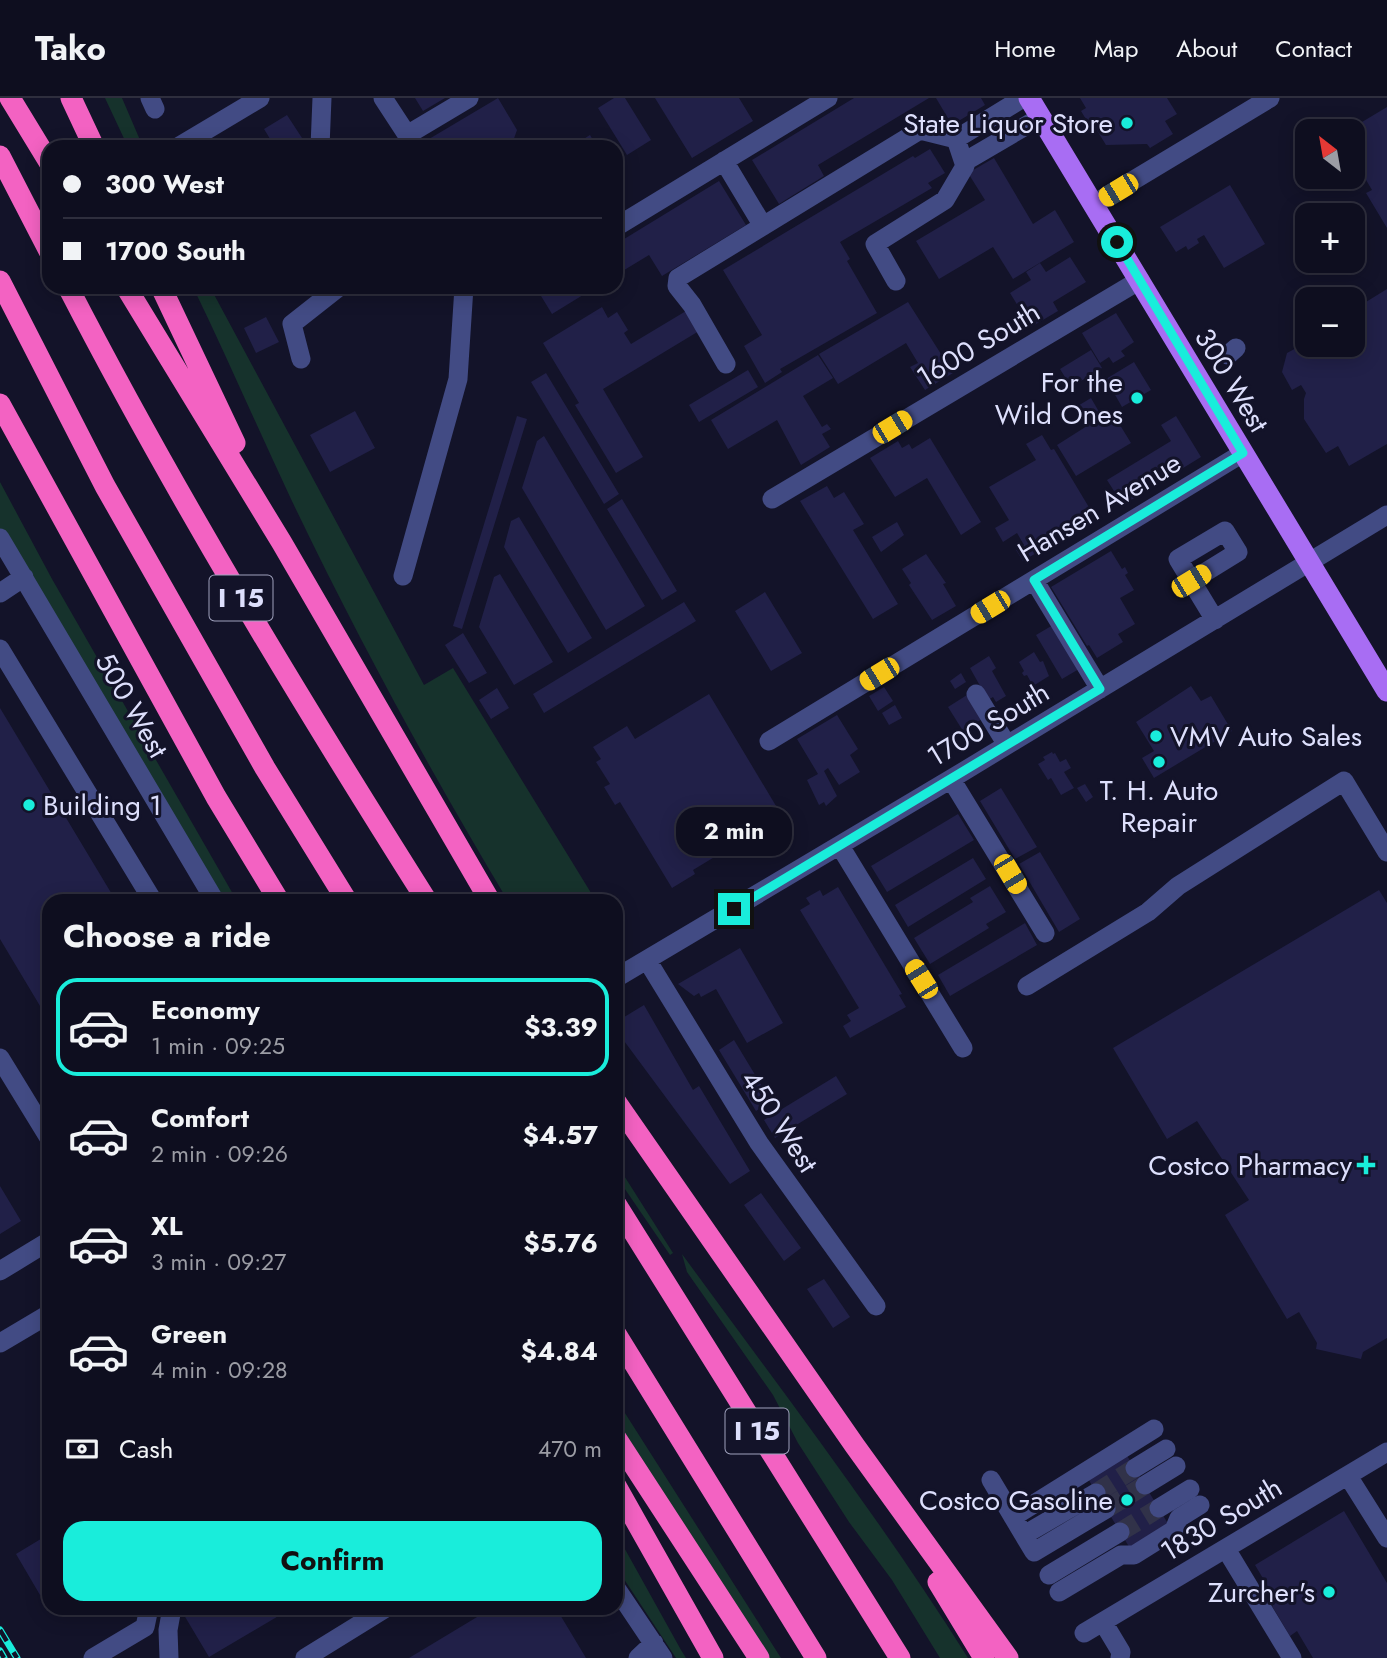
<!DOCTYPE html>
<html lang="en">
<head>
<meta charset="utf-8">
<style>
  :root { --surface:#0e0e1f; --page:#171728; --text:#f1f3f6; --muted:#9b9ca4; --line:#2e2e3d; --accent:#19eddb }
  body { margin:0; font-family:Jost,sans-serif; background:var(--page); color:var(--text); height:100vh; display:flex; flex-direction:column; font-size:26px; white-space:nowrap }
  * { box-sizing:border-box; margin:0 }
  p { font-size:23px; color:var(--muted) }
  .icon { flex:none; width:38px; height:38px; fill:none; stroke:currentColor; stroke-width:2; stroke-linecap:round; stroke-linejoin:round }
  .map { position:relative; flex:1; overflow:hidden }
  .panel { position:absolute; left:42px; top:796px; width:581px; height:721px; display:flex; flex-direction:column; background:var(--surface); border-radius:21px; box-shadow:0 4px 18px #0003,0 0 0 2px var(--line) }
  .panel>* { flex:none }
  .guide { position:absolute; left:42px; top:42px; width:581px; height:154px; border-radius:21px; box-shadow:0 4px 18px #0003,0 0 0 2px var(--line); display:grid; align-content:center; height:154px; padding:0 21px; background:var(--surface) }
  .needle { width:46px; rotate:329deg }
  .fabs { position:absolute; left:1295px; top:21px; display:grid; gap:14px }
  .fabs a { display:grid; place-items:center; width:70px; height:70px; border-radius:14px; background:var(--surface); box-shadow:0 4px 18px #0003,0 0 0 2px var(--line); font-size:35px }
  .end { position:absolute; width:32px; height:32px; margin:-16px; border:9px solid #19eddb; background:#111; box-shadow:0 0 0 4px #111 }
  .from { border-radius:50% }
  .bubble { position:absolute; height:49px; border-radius:21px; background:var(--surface); box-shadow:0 4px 18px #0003,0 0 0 2px var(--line); font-size:23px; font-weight:700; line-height:49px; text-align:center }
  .car { position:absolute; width:21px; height:42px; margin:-21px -10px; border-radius:9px; box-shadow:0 0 5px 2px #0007; background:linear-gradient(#f5c518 24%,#345 0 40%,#f5c518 0 76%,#345 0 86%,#f5c518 0) }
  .guide b { display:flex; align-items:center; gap:24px; height:66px; font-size:26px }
  .guide b+b { border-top:2px solid var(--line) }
  .guide i { width:18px; height:18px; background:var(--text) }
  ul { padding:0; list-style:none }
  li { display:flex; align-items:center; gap:21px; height:98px; margin:0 14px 10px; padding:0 7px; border:4px solid transparent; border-radius:21px }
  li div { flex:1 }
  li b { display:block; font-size:26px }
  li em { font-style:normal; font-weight:700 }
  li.current { border-color:var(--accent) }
  li>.icon { width:63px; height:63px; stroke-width:1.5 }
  h2 { padding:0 21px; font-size:32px; line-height:84px }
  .pay { display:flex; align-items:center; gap:18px; height:77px; padding:0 21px; font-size:26px }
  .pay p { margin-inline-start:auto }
  .primary-button { display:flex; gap:14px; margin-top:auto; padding:14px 21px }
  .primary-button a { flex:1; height:80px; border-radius:21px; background:var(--accent); color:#111; font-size:28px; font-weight:700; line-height:80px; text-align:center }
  header { display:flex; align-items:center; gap:42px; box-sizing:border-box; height:98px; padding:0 35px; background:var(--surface); border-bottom:2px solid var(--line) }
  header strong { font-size:33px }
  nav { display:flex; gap:38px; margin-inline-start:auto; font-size:24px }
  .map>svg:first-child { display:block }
  .green { fill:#16322c }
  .building { fill:#212048 }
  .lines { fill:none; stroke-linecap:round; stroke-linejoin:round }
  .minor-tunnel { stroke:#313249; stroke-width:19; stroke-dasharray:19 10; stroke-linecap:butt }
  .minor { stroke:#424b84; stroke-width:19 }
  .major { stroke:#a86df3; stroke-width:21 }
  .highway { stroke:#f362c2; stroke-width:21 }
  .rail-casing { stroke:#19eddb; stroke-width:7 }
  .rail { stroke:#131329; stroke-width:4.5; stroke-dasharray:13; stroke-linecap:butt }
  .route { stroke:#19eddb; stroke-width:9 }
  .poi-dot { fill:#19eddb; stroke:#131329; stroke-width:2.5 }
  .labels { text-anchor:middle; stroke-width:6; stroke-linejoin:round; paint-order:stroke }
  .shield { fill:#131329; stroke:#a0a2bd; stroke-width:2 }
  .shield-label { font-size:26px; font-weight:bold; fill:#dddffc }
  .poi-label { font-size:28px; fill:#dddffc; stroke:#131329; text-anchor:end }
  .street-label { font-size:28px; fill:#dddffc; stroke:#131329 }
</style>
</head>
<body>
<header>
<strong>Tako</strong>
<nav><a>Home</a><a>Map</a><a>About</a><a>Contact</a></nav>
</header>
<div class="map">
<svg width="1387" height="1560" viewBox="0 0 1387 1560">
  <rect width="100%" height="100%" fill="#131329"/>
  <path class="green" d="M105,0H122L143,49H128Z
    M193,189H210L424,587L453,570L596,803H508C430,673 357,539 291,401C258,331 227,259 193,189Z
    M0,384L52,481L237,803H221L0,436Z
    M616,1065L673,1155L670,1157L616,1078Z
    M682,1156C779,1289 880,1420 968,1560H940L892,1482L849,1424L798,1345L773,1297L687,1174Z
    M616,1301L781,1560H766L616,1322Z
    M616,1435L681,1552L686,1560H676L616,1469Z"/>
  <path class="building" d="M415,0H445L423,13Z
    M498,0L517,32L511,49H434L429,41Z
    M614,0H625L651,42L627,57L598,10Z
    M655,0H739L753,23L692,60Z
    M854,0H929L818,67L824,78L779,106L752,62Z
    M936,0H981L985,7L952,27Z
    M1080,0H1167L1177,16L1165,23L1173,36L1150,50L1147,46L1106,47L1093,26L1090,28L1081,13L1086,10Z
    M1387,9V130L1366,95L1372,92L1353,60V33H1347Z
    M287,17L302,40L287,49H275L264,31Z
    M590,37L597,49H571Z
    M930,51L945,75L928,85L932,90L840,144L850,161L847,163L877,215L780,271L782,274L765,285L744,248L762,237L723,172L913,58L915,60Z
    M994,60L1033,126L1055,112L1074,144L1013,181L993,149L939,181L916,143L985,102L968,75Z
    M719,83L746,127L662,178L649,157L616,177V146Z
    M1230,87L1265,146L1224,170L1204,137L1197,141L1199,145L1188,152L1186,148L1176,154L1160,129Z
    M1070,159L1086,184L1053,204L1058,213L1031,229L1010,195L1031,182L1026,174L1040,165L1046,174Z
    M545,189H596L552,216L538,193Z
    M1387,191V346L1349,368L1338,348L1326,355L1304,321V301L1306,295L1301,287L1292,292L1282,274L1287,255L1302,247L1298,239L1307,233V247H1353V212Z
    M908,204L953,275L925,292L910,269L918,265L906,245L838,286L819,256Z
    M602,209L608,220L617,214L628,232L624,235L631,246L686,213L699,233L603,291L643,359L616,375L575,307L579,305L543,245Z
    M1116,215L1134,244L1121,253L1125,258L1113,265L1109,259L1100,265L1082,235Z
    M266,219L279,244L256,255L244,230Z
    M1091,252L1102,270L1071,289L1060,271Z
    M818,257L833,280L803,298L822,329L827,326L831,331L822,336L830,349L801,367L777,322L728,351L711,322Z
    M1134,264L1151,292L1122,309L1106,281Z
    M748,272L758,289L699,324L689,307Z
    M546,275L619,396L604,406L531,284Z
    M1091,300L1102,319L1112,314L1131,345L1076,378L1057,347L1087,328L1076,309Z
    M355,313L375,350L330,374L310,337Z
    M517,318L527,321L462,531L453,528Z
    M1176,318L1201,359L1123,407L1107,382L1171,343L1161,327Z
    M1042,337L1051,352L1054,351L1093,416L1059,436L1061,440L1023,463L1016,452L1024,447L1017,435L1003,444L995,430L1009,422L989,389L1036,362L1026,346Z
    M544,338L645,508L606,532L522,390L537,343Z
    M930,340L981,424L961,437L927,380L895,399L870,360L898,343L902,350L909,346L912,351Z
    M827,388L834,400L844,394L864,426L853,432L898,506L873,521L800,403Z
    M622,401L677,493L662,502L607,411Z
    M519,419L592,540L568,555L504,449L511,423Z
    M897,424L904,437L881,454L872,439Z
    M1111,453L1122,471L1125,469L1128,475L1125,477L1134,492L1120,500L1135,526L1118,536L1123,544L1097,560L1089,547L1087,548L1051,489Z
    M926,456L946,485L943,486L956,508L932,522L909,487L911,485L902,471Z
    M500,476L553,564L514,587L479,529L494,479Z
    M765,494L802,555L771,573L735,513Z
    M684,504L696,523L544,615L533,596Z
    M1053,527L1079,571L1062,581L1036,537Z
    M463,535L487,575L469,585L445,547Z
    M1034,554L1040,564L1043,563L1049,578L1033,588L1027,577L1024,578L1022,575L1024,573L1019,564Z
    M989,558L996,570L992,573L1006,598L996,604L993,599L988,602L970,570Z
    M961,575L966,584L955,591L950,583Z
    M1191,588L1201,603L1211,598L1232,633L1154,680L1142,660L1154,653L1136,624Z
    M884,589L893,603L878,613L869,598Z
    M497,590L509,610L491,621L479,602Z
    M709,596L782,718L693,772L695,776L672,790L620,704L615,707L604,689L610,686L596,664L601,661L593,649L627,628L635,641Z
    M967,597L982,621L963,633L948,609Z
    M895,607L902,620L889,627L882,615Z
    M0,610L116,803H49V923L0,841Z
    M837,617L858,651L850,657L860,674L839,687L828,670L824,673L837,698L826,708L824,704L819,707L807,682L818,676L797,641Z
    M1052,654L1053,656L1055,655L1060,664L1066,661L1071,670L1064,674L1074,690L1061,697L1051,680L1048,682L1038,666L1045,662L1043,659Z
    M1085,686L1093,699L1086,704L1077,690Z
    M1001,690L1037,749L1015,761L980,703Z
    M958,716L974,742L887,794L871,768Z
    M1040,754L1080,821L1059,834L1019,766Z
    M973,760L986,781L908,829L895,807Z
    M990,788L1006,814L986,826L989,830L930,866L914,840L973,804L970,800Z
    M838,789L902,896L899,897L906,909L850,940L843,928L851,923L847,917L859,910L800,812L810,806L806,800L820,792L823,798Z
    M1379,792L1387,805V1240L1363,1254L1361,1261L1316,1251L1317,1245L1299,1214L1287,1221L1225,1117L1249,1102L1197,1023L1167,1041L1113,950Z
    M1025,825L1037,847L950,898L938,877Z
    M740,850L783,925L747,945L716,891L701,899L699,895L694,898L678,886Z
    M644,907L693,992L699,988L750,1073L730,1086L616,932V924Z
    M734,942L771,1003L756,1013L719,952Z
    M836,978L847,996L775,1040L764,1022Z
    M0,1088L21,1123L0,1136Z
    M761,1095L801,1150L784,1163L744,1107Z
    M824,1181L850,1219L833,1230L807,1191Z
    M1126,1356L1170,1429L1131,1452L1087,1379Z
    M1344,1413L1387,1485V1560H1313L1297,1533L1290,1538L1272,1508L1277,1504L1255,1467Z
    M49,1436V1491L40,1497L16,1456Z
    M184,1510H292L209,1559L181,1512Z
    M492,1510H556L586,1560H409Z"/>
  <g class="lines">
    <path class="minor-tunnel" d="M1096,1395L1135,1370
      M1106,1411L1145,1387
      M1120,1434L1159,1410"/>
    <path class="minor" d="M150,0L155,11
      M383,0L415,49
      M407,37L469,0
      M178,49L260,0
      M320,49L322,0
      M724,63L763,128
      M964,64L1041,19
      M1094,106L1270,0
      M616,129L828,0
      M896,183L875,146L945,102L965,68L956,41
      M1228,257L1236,250
      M301,261L292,226L339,189
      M726,266L692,207L677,188L678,180L920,32L956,41L1023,0
      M772,401L1140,182
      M0,440L215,803
      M403,478L458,281L464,189
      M1034,482L1100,591
      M1191,483L1238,454L1225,433L1178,461L1215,522
      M0,495L24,479
      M0,551L153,803
      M976,596L1007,647
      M769,643L1243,355
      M951,681L1045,835
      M840,748L963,950
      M647,862L759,1045L876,1208
      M616,880L951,681L1387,417
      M1027,888L1148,814L1178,788L1344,683L1387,754
      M0,960L49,1040
      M0,1173L49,1143
      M0,1245L49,1216
      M1135,1370L1166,1351
      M1348,1378L1387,1440
      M991,1382L1034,1454L1106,1411
      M1145,1387L1176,1368
      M1159,1410L1190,1391
      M1013,1419L1154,1331
      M1024,1437L1096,1395
      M1226,1451L1292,1560
      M1049,1477L1120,1434
      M616,1490L663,1560
      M1059,1494L1121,1457H1134L1174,1432L1179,1420L1200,1407
      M1103,1524L1121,1554L1120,1560
      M1084,1535L1387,1354
      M93,1560L145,1529L149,1510
      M169,1560L168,1532L172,1510
      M305,1560L386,1510
      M638,1560L654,1545"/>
    <path class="major" d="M1029,0L1387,593"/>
    <path class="highway" d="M10,0L49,64
      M71,0L94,49
      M0,58L49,153
      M0,183L105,388L265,670L347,803
      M68,189C177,400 300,602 427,803
      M126,189L282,445L490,803
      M161,189L235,345
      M0,306L216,699L279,803
      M616,1004L855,1348L1008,1560
      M616,1106L900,1560
      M616,1236L816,1560
      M616,1340L759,1560
      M616,1388L713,1560
      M938,1484L984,1560"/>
    <g class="rail-casing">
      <path id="rail" d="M0,1532L17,1560
        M0,1553L4,1560"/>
    </g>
    <use href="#rail" class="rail"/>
  </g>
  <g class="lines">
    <path class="route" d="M734,811L1100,591L1034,482L1243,355L1117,144"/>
  </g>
  <g class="poi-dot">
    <circle cx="1127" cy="25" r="7"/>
    <circle cx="1137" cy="300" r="7"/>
    <circle cx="1156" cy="638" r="7"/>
    <circle cx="1159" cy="664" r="7"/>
    <circle cx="29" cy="707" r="7"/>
    <path d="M1362.5 1056.5h7v7h7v7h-7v7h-7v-7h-7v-7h7z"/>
    <circle cx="1127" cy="1402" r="7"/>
    <circle cx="1329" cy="1494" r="7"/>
  </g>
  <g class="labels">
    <g class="shield">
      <rect x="209.5" y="477.5" width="63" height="45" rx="5"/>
      <rect x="725.5" y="1310.5" width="63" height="45" rx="5"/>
    </g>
    <g class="shield-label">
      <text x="241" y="509">I 15</text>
      <text x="757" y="1342">I 15</text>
    </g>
    <g class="poi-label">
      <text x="1113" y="35">State Liquor Store</text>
      <text x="1123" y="294">For the<tspan x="1123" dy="32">Wild Ones</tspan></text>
      <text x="1170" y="648" text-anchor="start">VMV Auto Sales</text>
      <text x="1159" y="702" text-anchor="middle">T. H. Auto<tspan x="1159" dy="32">Repair</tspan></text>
      <text x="43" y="717" text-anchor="start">Building 1</text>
      <text x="1352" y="1077">Costco Pharmacy</text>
      <text x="1113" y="1412">Costco Gasoline</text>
      <text x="1315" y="1504">Zurcher's</text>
    </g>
    <g class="street-label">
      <text transform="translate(978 246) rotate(-31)" y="10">1600 South</text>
      <text transform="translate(1232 282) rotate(59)" y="10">300 West</text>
      <text transform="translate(1099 409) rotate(-31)" y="10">Hansen Avenue</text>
      <text transform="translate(132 607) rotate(60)" y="10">500 West</text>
      <text transform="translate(988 626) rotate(-31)" y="10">1700 South</text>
      <text transform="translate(780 1023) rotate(57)" y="10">450 West</text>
      <text transform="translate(1221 1421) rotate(-31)" y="10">1830 South</text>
    </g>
  </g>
</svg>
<div class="fabs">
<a><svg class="needle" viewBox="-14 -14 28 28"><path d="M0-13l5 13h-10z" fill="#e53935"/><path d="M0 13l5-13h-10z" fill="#9b9ca4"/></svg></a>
<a>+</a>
<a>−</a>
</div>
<i class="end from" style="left:1117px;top:144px"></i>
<i class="end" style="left:734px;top:811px"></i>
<div class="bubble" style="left:676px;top:709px;width:116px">2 min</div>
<i class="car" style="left:1118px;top:92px;rotate:239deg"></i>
<i class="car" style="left:892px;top:329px;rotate:59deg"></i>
<i class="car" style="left:1191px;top:483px;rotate:59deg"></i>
<i class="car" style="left:990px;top:509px;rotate:239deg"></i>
<i class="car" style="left:879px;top:576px;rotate:239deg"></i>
<i class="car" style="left:1010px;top:776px;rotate:149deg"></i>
<i class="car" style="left:921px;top:881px;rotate:328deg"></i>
<div class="guide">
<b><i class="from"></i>300 West</b>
<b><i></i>1700 South</b>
</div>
<section class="panel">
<h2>Choose a ride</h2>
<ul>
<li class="current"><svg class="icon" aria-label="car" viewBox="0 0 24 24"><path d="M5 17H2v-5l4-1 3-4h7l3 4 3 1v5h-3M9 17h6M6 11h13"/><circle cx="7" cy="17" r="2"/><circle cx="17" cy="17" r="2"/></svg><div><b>Economy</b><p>1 min · 09:25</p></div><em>$3.39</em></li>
<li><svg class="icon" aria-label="car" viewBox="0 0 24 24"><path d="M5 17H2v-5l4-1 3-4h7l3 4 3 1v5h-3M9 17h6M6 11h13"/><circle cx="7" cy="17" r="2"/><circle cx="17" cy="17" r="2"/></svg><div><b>Comfort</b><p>2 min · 09:26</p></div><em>$4.57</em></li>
<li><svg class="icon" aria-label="car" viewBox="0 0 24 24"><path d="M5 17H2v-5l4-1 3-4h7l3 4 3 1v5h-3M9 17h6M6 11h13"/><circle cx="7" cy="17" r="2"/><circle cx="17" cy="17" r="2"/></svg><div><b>XL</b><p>3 min · 09:27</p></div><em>$5.76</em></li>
<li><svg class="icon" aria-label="car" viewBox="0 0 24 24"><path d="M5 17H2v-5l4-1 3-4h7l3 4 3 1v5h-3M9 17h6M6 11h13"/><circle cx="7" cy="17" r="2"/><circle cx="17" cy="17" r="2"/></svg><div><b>Green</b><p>4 min · 09:28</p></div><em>$4.84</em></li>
</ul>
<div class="pay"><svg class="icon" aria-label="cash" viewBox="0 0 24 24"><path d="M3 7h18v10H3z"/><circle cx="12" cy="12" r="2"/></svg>Cash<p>470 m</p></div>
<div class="primary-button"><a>Confirm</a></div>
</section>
</div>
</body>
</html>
